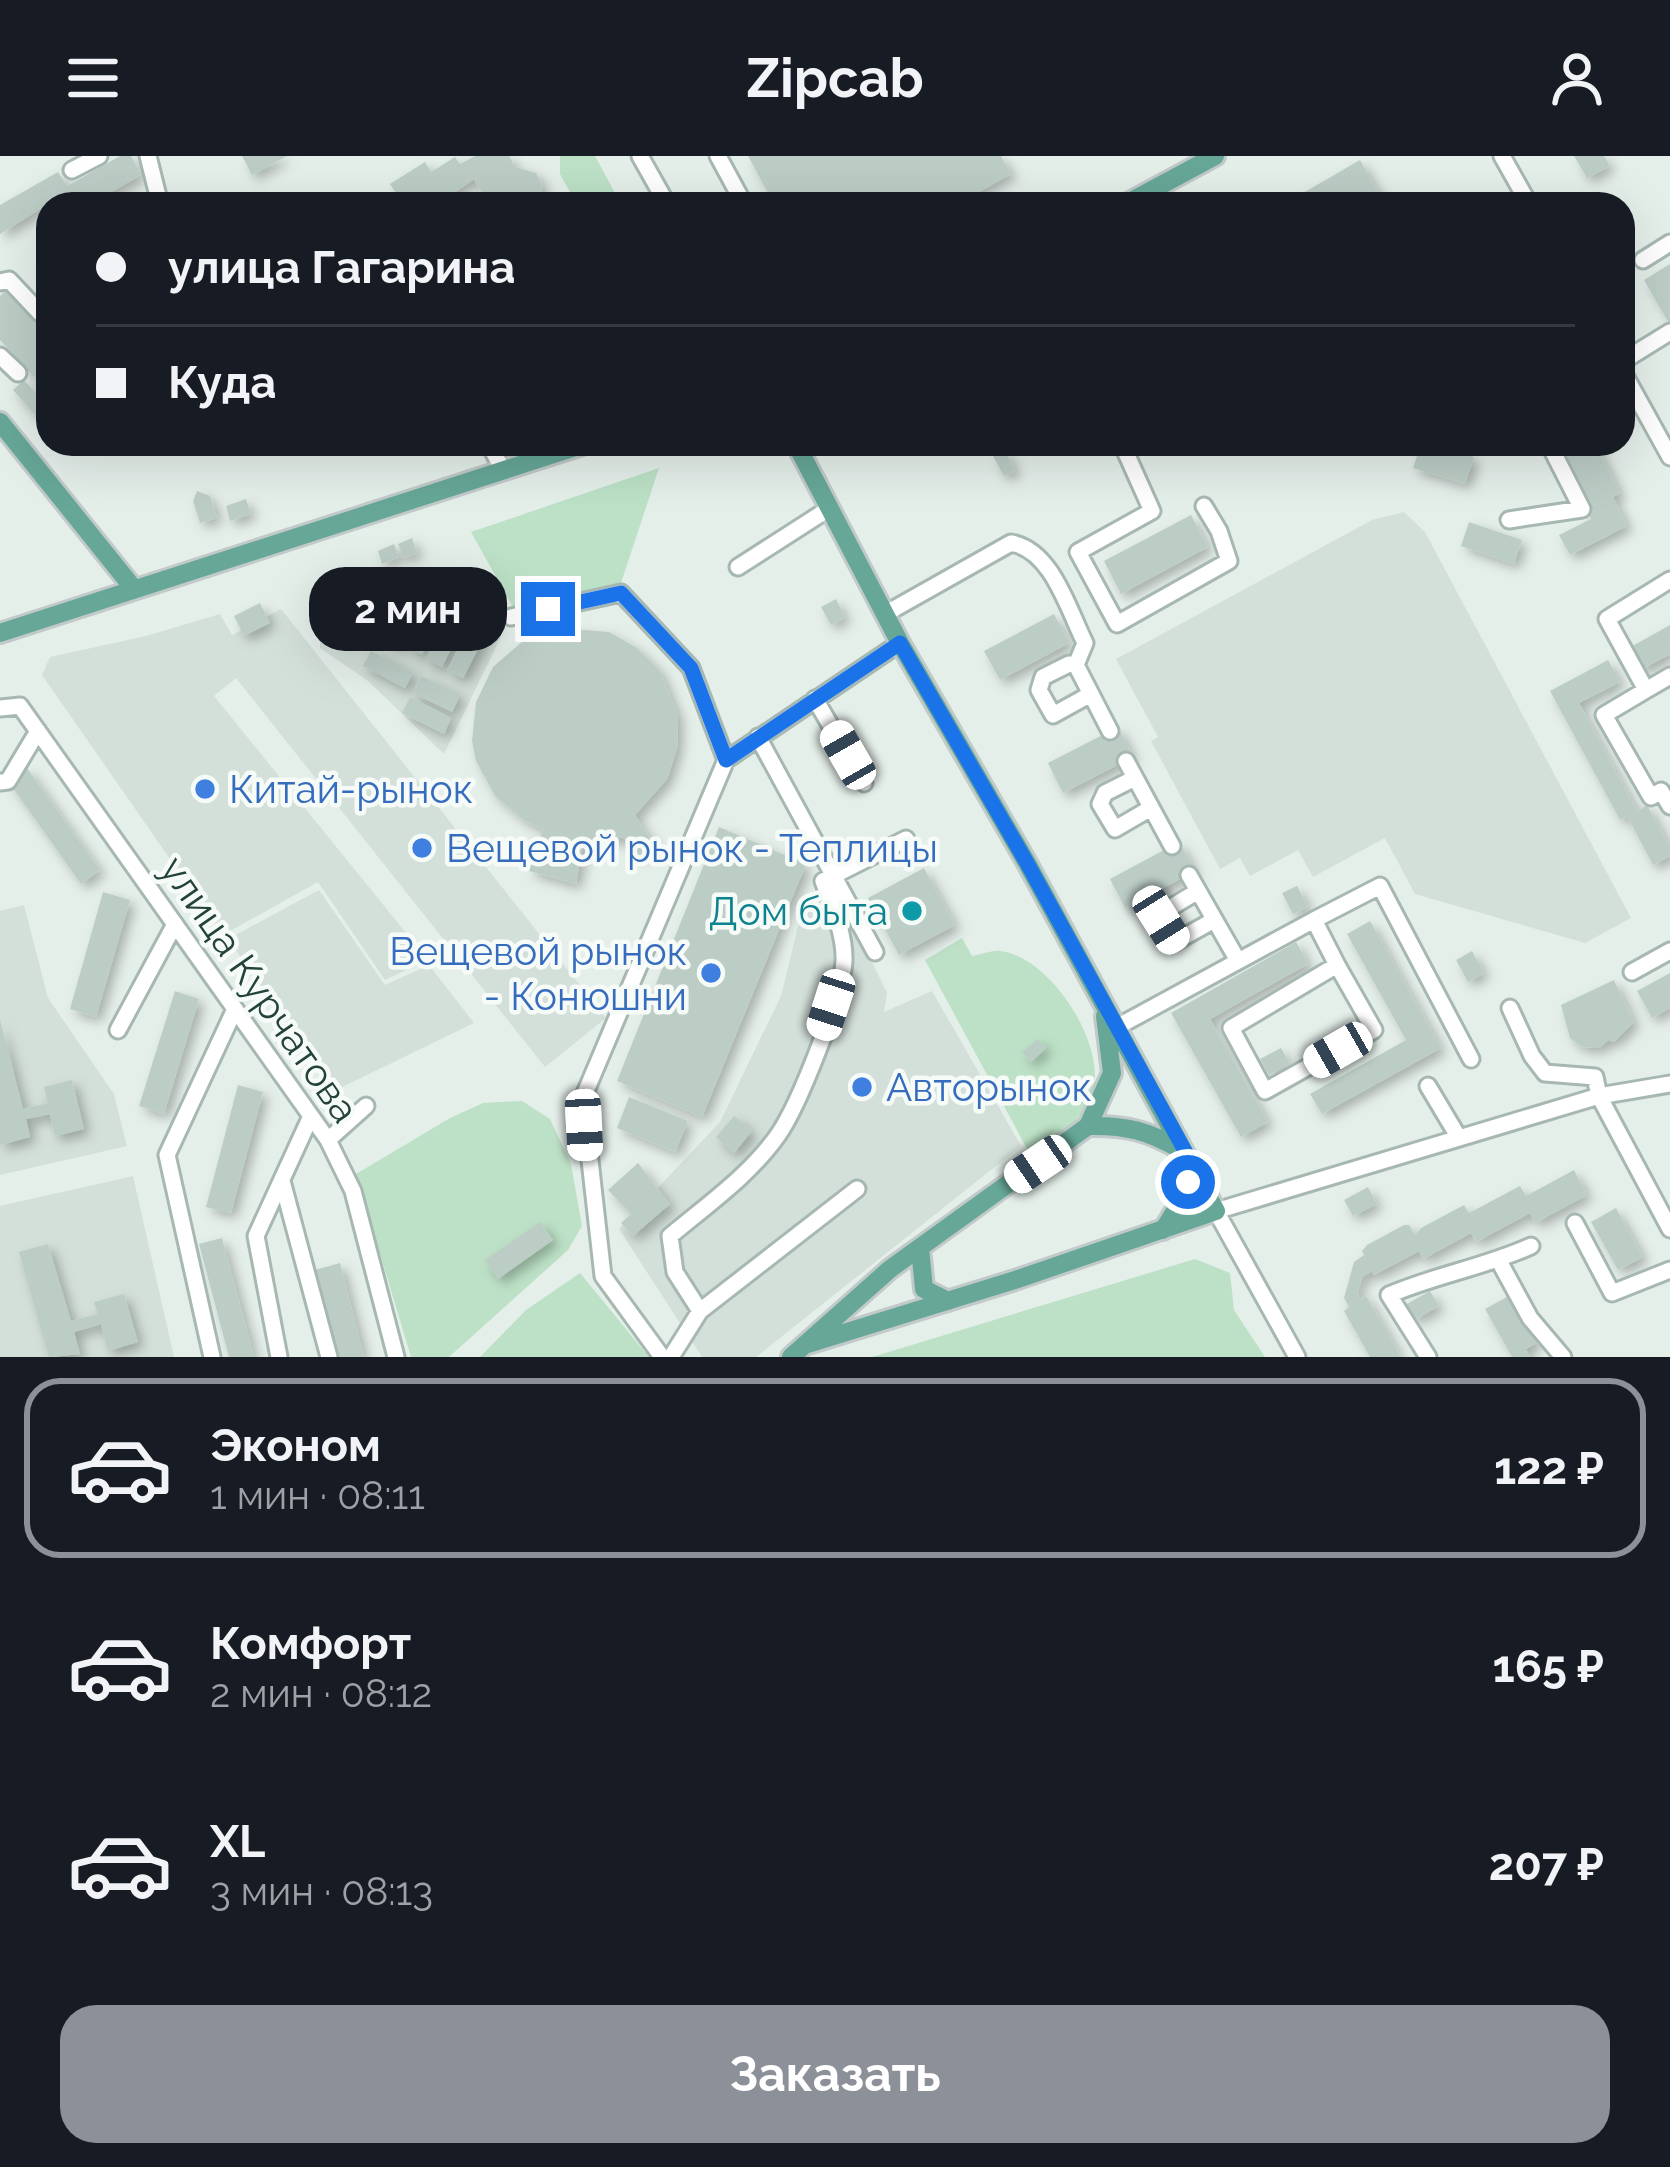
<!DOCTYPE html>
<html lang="ru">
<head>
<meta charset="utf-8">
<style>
  :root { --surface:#171b24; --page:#242831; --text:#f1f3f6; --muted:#9ea1a6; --line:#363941; --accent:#8c9099 }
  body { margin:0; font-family:Raleway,sans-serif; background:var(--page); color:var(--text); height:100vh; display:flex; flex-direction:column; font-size:45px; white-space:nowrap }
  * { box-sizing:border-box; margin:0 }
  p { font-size:39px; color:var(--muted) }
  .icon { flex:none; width:66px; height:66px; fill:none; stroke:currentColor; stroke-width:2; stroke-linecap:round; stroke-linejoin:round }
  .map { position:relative; height:1201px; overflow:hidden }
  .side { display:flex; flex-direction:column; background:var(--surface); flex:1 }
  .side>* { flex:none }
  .hud { position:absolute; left:36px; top:36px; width:1599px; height:264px; border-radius:36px; box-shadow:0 12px 48px #0002; display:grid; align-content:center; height:264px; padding:0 60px; background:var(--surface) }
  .end { position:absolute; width:54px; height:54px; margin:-27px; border:15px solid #1a73e8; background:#fff; box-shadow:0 0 0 6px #fff }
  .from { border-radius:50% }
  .bubble { position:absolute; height:84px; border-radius:36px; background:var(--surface); box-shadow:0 12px 48px #0002; font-size:39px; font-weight:700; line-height:84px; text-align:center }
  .car { position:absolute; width:36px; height:72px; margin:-36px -18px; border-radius:15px; box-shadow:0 0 9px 3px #0007; background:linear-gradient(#fff 24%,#345 0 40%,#fff 0 76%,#345 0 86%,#fff 0) }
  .hud b { display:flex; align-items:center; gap:42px; height:114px; font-size:45px }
  .hud b+b { border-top:3px solid var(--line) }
  .hud i { width:30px; height:30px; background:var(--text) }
  ul { padding:21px 0 0; list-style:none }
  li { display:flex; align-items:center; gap:36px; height:180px; margin:0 24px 18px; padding:0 36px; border:6px solid transparent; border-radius:36px }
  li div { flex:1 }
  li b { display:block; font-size:45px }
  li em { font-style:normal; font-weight:700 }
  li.selected { border-color:var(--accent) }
  li>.icon { width:108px; height:108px; stroke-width:1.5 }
  .action { display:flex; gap:24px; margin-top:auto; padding:24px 60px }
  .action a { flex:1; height:138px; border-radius:36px; background:var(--accent); color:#fff; font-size:48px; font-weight:700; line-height:138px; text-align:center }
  header { display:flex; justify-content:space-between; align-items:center; height:156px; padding:0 60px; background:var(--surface); font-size:54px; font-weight:700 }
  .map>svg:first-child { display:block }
  .built { fill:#d3dfd9 }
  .green { fill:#bce1c6 }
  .building { fill:#bccdc6; filter:url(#shadow) }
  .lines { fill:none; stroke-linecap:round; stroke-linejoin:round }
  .minor-tunnel { stroke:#beccc7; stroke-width:15; stroke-dasharray:15 8; stroke-linecap:butt }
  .minor-casing { stroke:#a7b8b2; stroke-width:21 }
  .major-casing { stroke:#c1cac8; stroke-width:24 }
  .minor { stroke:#fff; stroke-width:15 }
  .major { stroke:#66a797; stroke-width:18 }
  .route { stroke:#1a73e8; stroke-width:15 }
  .shop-dot { fill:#3f7fe0; stroke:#f6fbf8; stroke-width:4.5 }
  .culture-dot { fill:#0f9aa8; stroke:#f6fbf8; stroke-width:4.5 }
  .labels { text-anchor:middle; stroke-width:9; stroke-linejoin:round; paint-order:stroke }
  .shop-label { font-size:39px; fill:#366cbe; stroke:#f6fbf8; text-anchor:start }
  .culture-label { font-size:39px; fill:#0d838f; stroke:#f6fbf8; text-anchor:end }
  .street-label { font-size:39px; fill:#22423a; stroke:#f6fbf8 }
</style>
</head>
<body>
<header><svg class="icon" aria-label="menu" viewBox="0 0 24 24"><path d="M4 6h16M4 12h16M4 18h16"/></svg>Zipcab<svg class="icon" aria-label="person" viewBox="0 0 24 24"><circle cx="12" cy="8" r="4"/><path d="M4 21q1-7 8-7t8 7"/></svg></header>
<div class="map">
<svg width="1670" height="1201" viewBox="0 0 1670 1201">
  <defs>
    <filter id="shadow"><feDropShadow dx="5.5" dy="5.5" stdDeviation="6" flood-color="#0004"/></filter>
  </defs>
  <rect width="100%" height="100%" fill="#e5efea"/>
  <path class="built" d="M1404,356L1425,376L1631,762L1585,787L1415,738L1385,682L1313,721L1298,694L1250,720L1240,702L1220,713L1151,585L1158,581L1116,503L1372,364Z
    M462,421L506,463L500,483L444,598L368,525L320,492V462L361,476L371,458L384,465L380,452Z
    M281,453L606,862L545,911L236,522L214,540L428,804L385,824L318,726L223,779L42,519L50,501L146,480L220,458L232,479Z
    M832,723L887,837L884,856L932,835L1021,990L756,1201H702L619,1073L720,966L781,840L798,770Z
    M319,734L385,829L429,809L474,867L334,935L228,783Z
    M24,749L48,842L114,938L127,990L0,1019V755Z
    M133,1020L174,1201H0V1050Z"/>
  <path class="green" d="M560,0H595L621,48H569L571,38L560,18Z
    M659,312L620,430L515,455L471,376Z
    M962,782L972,800C980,799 992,794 1000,795C1051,800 1111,894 1091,941C1080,967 1054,985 1032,1002L925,804Z
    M522,945L550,963L571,1008L582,1070L568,1094L449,1201H411L356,1018L450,962L483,947Z
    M1195,1103L1230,1117L1234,1154L1265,1201H872Z
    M580,1117L649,1201H480L526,1154Z"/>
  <path class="building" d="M120,0H131L141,19L90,48H61L59,44L48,48L0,78V49L58,16L67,30Z
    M242,0H287L252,19Z
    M475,0H509L515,11L536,17L543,30L538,48H488L474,23L438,48H428L422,38L403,48L390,28L425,6L431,16L455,1L460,8Z
    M748,0H1001L1011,18L957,48H774Z
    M1574,0H1604L1610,10L1587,22Z
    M1360,4L1385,48H1284Z
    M1670,108V169L1644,124Z
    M6,134L48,178V236L0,184V140Z
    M24,224L47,249L36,260L13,234Z
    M1421,288H1434L1474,301L1465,328L1413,312Z
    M1554,288H1595L1620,337L1613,341L1627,370L1570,399L1559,379L1591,363Z
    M1005,294L1015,315L1004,320L993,300Z
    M197,335L210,340L217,362L200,367L193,345Z
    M246,343L251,358L230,365L226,350Z
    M1191,359L1208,391L1121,438L1104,405Z
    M1469,366L1522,384L1514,408L1461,390Z
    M412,382L417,397L403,402L398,388Z
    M394,388L399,401L382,408L378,395Z
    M433,423L435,433L377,453L381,439Z
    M327,425L339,428L334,447L323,444Z
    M437,433L452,441L422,498L408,491Z
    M457,443L472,451L442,511L426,503Z
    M836,443L845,462L831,469L821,451Z
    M260,447L270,467L244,480L234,460Z
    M403,449L418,456L400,491L386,483Z
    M478,453L494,462L463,522L447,514Z
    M1054,458L1069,487L1000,524L984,495Z
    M1670,469V498L1641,514L1629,492Z
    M560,472L609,476L637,492L660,515L678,560L677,592L667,623L635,659L654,689L636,699L623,681L583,689L576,728L529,715L543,673L525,665L495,640L476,605L472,585L476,546L493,511L523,485Z
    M371,495L413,517L405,532L363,510Z
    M1608,504L1620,526L1579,547L1637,655L1647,649L1670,691V700L1653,709L1627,660L1620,664L1550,535Z
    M421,520L460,539L452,556L413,537Z
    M410,541L451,562L444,578L402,557Z
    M1118,571L1133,601L1063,637L1048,607Z
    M27,612L100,714L81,728L8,625Z
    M719,671L806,708L702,961L617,925Z
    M1179,686L1195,715L1125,752L1110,723Z
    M924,712L955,769L899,799L868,742Z
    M1297,730L1308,751L1293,758L1282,737Z
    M103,736L130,744L96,861L70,853Z
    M1370,765L1441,892L1322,958L1310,938L1406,884L1347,778Z
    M1296,786L1308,808L1210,863L1268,966L1241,981L1171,857Z
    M1472,795L1484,817L1468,826L1456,804Z
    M1670,817V852L1652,862L1637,835Z
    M1614,824L1634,866L1614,886L1608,884L1599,892L1582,891L1570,882L1561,849Z
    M175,835L199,843L164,958L139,950Z
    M0,864L23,953L48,947L44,931L72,924L84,973L55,980L50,958L26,963L30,981L0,989Z
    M1038,883L1046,892L1031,906L1022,896Z
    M1281,892L1290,908L1269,919L1260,903Z
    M238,929L263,936L231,1057L206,1051Z
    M629,941L688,965L675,996L617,972Z
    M734,960L752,975L734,997L716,981Z
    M638,1007L670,1048L633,1080L621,1067L631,1058L608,1034Z
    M1574,1014L1587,1039L1535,1067L1530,1057L1476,1086L1471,1077L1423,1103L1419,1095L1374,1119L1372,1115L1362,1121L1357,1138L1361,1143L1366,1140L1401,1201H1370L1344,1155L1349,1151L1344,1142L1354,1106L1364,1099L1362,1095L1367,1089L1404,1069H1409L1415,1079L1421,1072L1464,1049L1469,1057L1520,1030L1526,1040Z
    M1368,1031L1377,1048L1353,1060L1344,1044Z
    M1616,1052L1643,1101L1618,1114L1591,1066Z
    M540,1066L553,1084L498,1123L485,1104Z
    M222,1082L254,1201H229L199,1088Z
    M48,1088L71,1165L98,1158L94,1146L124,1138L138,1186L108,1195L101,1168L74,1176L80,1198L49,1201L19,1096Z
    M340,1107L364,1201H338L315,1114Z
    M1430,1135L1439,1150L1414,1164L1405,1149Z
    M1512,1138L1538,1186L1526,1193L1530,1201H1512L1485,1153Z"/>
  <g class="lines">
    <path class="minor-tunnel" d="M1110,575L1126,605
      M1172,690L1189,719"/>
    <g class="minor-casing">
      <path id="minor" d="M148,0L160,48
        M640,0L667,48
        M718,0L744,48
        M1502,0L1529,48
        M72,14L99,0
        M1643,104L1670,87
        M0,126L9,124L40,157
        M0,200L18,217
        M1623,205L1670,176
        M1623,216L1670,301
        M489,288L503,314
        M1122,288L1152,355L1078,396L1117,468L1229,405L1219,375L1204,350
        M1509,364L1582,353L1549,288
        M738,411L830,352
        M1670,424L1607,463L1646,534L1670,520
        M885,458L1011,387C1052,394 1068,453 1085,487L1076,509L1110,575
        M511,461L621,437L691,512L726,604
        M1076,509L1069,508L1043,521L1039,534L1053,559L1091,538
        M1646,534L1604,559L1651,641L1661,635L1670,650
        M815,543L864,627
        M0,552L20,550L328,984L353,1035L396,1201
        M758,581L875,796
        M1126,605L1172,690
        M1135,622L1105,637L1100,648L1115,673L1151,652
        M0,626L8,625L38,575
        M1189,719L1237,803
        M1198,735L1165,755L1161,764L1175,786L1214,764
        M1314,764L1380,730L1471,903
        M1632,816L1670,795
        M1510,852L1532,900L1545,917L1595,921L1599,940L1670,1073
        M1117,871L1314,764L1337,809L1231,872L1265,935L1374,874L1337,809
        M118,874L175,768
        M1428,930L1459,982
        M328,984L366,950
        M282,1025L329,1201
        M1575,1067L1612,1137L1670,1114
        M1499,1105L1530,1162L1563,1201
        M700,1155L857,1033
        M212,1201L167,999L235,853
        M279,1201L256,1080L311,960
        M662,1201L603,1120L583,942L726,604L900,487
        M671,1201L700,1155L675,1116L670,1080C707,1049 750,1019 778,979C799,949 842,840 844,805C845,778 832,749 823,725L906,683
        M1297,1201L1216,1055L1599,940L1670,928
        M1428,1201L1389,1139C1435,1119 1485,1111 1531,1090"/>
    </g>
    <g class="major-casing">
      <path id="major" d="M1126,48L1215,0
        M0,266L134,433
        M796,288L900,487L1027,707L1216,1055L1015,1124L808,1188
        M0,477L585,288
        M1088,970C1126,969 1149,975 1181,994
        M1163,1074C1178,1052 1187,1034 1189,1007
        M920,1092L924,1133L948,1145
        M791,1201L890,1113L1088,970L1112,917L1105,860"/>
    </g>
    <use href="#minor" class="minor"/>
    <use href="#major" class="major"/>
  </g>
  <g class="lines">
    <path class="route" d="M548,453L621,437L691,512L726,604L900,487L1027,707L1190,1004L1188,1026"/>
  </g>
  <g class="shop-dot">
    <circle cx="205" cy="633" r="12"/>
    <circle cx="422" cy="692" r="12"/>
    <circle cx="711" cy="817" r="12"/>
    <circle cx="862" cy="931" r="12"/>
  </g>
  <circle class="culture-dot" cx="912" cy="755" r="12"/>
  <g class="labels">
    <g class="shop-label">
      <text x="229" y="647">Китай-рынок</text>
      <text x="446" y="706">Вещевой рынок - Теплицы</text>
      <text x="687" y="809" text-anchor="end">Вещевой рынок<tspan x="687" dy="45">- Конюшни</tspan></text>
      <text x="886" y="945">Авторынок</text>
    </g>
    <g class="culture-label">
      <text x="888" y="769">Дом быта</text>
    </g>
    <g class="street-label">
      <text transform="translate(260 833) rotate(55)" y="14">улица Курчатова</text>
    </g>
  </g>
</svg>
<i class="end from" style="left:1188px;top:1026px"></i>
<i class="end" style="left:548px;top:453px"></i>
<div class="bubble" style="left:309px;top:411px;width:198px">2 мин</div>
<i class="car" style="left:848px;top:599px;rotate:330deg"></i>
<i class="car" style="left:1161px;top:764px;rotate:148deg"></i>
<i class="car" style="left:831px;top:849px;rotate:198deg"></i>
<i class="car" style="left:1338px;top:894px;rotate:240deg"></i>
<i class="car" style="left:584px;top:969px;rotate:177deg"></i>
<i class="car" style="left:1038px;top:1008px;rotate:236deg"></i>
<div class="hud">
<b><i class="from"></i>улица Гагарина</b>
<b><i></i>Куда</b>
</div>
</div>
<section class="side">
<ul>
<li class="selected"><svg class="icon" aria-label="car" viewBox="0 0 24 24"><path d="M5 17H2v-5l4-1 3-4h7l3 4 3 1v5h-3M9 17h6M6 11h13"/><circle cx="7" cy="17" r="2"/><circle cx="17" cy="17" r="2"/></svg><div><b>Эконом</b><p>1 мин · 08:11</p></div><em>122 ₽</em></li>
<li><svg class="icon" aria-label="car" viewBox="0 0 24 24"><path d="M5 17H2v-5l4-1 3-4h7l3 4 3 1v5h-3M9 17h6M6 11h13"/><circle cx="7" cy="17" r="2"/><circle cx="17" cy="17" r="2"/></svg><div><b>Комфорт</b><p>2 мин · 08:12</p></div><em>165 ₽</em></li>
<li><svg class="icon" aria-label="car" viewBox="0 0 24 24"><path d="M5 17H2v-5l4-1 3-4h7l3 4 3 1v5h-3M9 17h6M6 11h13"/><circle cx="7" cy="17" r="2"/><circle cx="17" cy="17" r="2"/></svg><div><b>XL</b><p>3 мин · 08:13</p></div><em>207 ₽</em></li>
</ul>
<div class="action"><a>Заказать</a></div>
</section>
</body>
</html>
